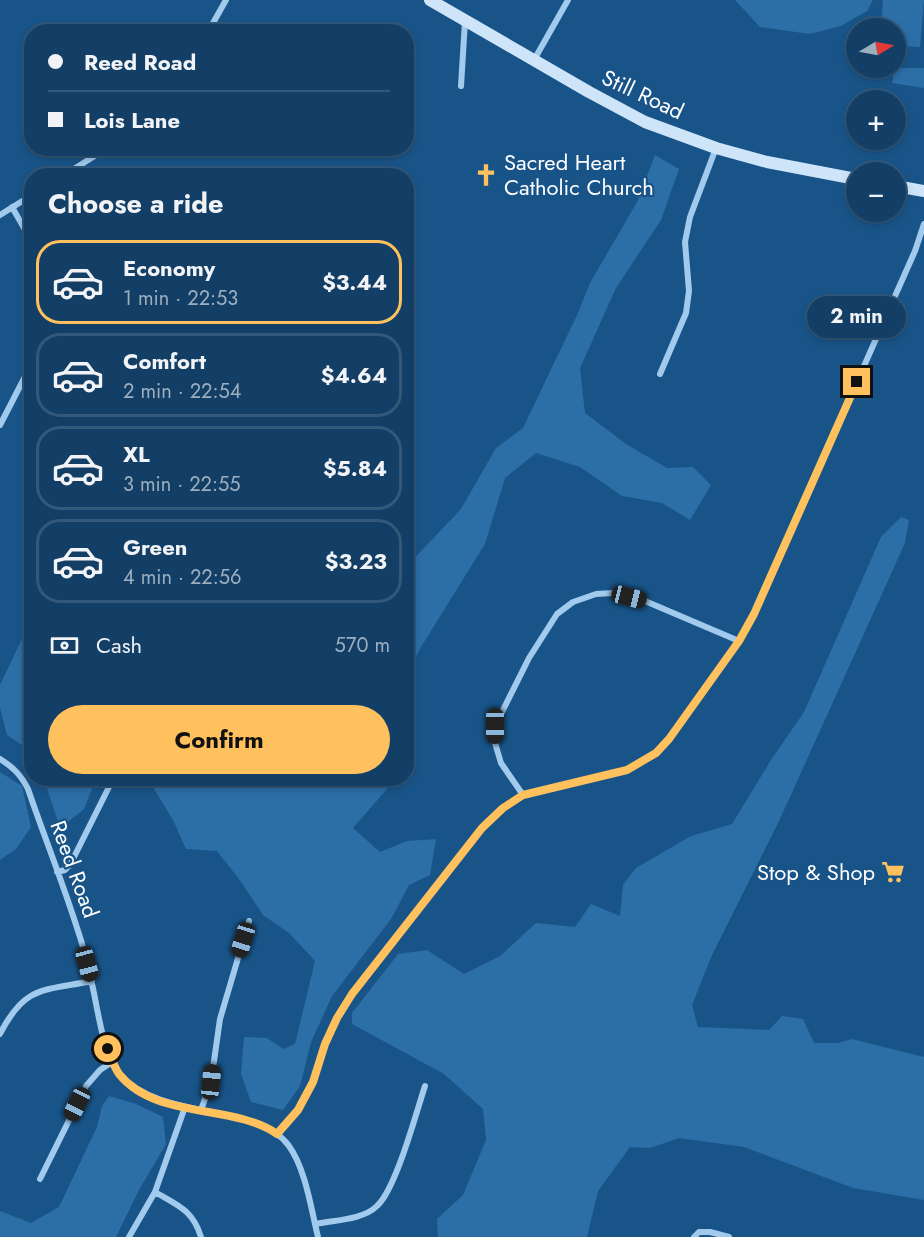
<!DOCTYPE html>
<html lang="en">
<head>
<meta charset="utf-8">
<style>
  :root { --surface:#133f66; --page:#1c466c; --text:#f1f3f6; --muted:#9dafbf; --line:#32587a; --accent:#ffc15d }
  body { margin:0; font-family:Jost,sans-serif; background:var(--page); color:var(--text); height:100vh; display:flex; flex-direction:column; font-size:22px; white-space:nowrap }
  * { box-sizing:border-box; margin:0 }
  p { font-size:20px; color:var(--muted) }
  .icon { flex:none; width:33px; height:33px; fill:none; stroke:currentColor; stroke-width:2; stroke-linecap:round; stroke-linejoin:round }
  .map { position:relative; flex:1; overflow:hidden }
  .drawer { position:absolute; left:24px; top:168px; width:390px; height:618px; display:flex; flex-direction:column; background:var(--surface); border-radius:24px; box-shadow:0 3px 9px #0003,0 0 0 2px var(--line) }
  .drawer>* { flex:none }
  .hud { position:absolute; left:24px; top:24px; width:390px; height:132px; border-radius:24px; box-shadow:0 3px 9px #0003,0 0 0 2px var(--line); display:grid; align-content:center; height:132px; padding:0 24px; background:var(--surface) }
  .needle { width:39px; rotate:80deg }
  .controls { position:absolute; left:846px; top:18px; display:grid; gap:12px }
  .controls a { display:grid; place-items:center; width:60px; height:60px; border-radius:50%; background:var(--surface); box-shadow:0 3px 9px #0003,0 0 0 2px var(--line); font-size:30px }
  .end { position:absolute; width:27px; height:27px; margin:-14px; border:8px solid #ffc15d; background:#111; box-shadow:0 0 0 3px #111 }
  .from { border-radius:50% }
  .bubble { position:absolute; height:42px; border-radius:21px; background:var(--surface); box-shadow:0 3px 9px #0003,0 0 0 2px var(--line); font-size:20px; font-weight:700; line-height:42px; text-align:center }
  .car { position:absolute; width:18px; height:36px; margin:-18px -9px; border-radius:8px; box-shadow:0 0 4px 2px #0007; background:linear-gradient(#222 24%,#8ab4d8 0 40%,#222 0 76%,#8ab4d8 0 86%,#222 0) }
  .hud b { display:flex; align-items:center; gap:21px; height:57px; font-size:22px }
  .hud b+b { border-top:2px solid var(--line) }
  .hud i { width:15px; height:15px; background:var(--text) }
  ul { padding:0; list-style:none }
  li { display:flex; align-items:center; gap:18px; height:84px; margin:0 12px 9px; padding:0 12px; border:3px solid var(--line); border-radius:24px }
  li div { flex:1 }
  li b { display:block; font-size:22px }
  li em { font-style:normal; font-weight:700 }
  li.selected { border-color:var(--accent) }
  li>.icon { width:54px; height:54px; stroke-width:1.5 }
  h2 { padding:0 24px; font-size:27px; line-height:72px }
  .pay { display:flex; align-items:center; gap:15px; height:66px; padding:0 24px; font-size:22px }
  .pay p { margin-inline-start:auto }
  .primary-button { display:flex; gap:12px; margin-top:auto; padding:12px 24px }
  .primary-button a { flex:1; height:69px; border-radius:36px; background:var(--accent); color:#111; font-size:24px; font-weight:700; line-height:69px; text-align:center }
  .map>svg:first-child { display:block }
  .green { fill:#2c6ea6 }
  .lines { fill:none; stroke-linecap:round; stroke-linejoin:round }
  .street { stroke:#a1caed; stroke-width:6 }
  .secondary { stroke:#cee5f9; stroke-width:12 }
  .route { stroke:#ffc15d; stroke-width:8 }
  .labels { text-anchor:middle; stroke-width:4.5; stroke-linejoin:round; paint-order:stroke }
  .street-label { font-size:22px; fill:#fff; stroke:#195488 }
  .poi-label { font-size:22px; fill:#fff; stroke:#195488; text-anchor:start }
</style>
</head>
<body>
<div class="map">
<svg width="924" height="1237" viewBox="0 0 924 1237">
  <rect width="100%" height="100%" fill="#195488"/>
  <path class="green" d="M735,0H873L867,11L841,26L810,34L760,27Z
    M883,0H924L920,47L901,46L896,44V28H881Z
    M895,68H924V88L892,83Z
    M655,155L679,169L661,220L616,288L580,368L585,413L626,444L667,468L693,467L711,485L690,520L662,503L622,496L580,467L536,453L505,478L485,544L421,647L407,675V566L461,509L496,448L523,428L577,315L590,283L637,202Z
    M901,517L909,520L905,543L780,819L712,955L692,1005L698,1027L769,1030L782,1016L803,1019L814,1043H838L852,1039L924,1057V1200L853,1188L744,1147L679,1138L650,1148L630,1147L598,1191L587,1237H438L437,1219L463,1195L486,1140L483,1109L444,1074L352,1024V1013L398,954L427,950L464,974L500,956L536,923L575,927L591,904L620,916L623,885L636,868L691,836L732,824L771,760L804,712L881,537Z
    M31,620V755L29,750L7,735L0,708V685Z
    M0,772L22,786L31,827L16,849L0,860Z
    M44,779H96L84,809L60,828Z
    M148,779H391L387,789L353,828L380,852L407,841L436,839L430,875L409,885L391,919L332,996L311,1042L300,1086L283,1110L251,1102L241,1074L244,1037L267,1038L283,1049L295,1044L315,961L289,933L263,915L239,879L217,851L186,849L173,820Z
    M109,1096L136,1104L163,1117L166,1144L139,1190L116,1237H0V1211L31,1223L59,1207L97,1127L102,1106Z"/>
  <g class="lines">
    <path class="street" d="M208,32L226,0
      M534,60L568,0
      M461,86L465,21
      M63,176L107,148
      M12,207L32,242
      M0,215L32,195
      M660,374L686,313L689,291L685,242L690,217L716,148
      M0,425L32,363
      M0,759C13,767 21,775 28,789C44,836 63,883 78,931C84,948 88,966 92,984C98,1009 103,1056 120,1075C162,1121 259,1103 289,1146C306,1170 311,1209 318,1237
      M523,795L501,763L495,743V726L529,658L557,614L573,602L596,594L613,593L645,601L739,641
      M57,872L65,870L70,865L112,781
      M0,1034C25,985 43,991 92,981
      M201,1110L211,1082L220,1019L249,921
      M277,1134L298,1110L313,1082L325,1044L337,1018L352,995L482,828L503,808L523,795L627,770L656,753L669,739L739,641L754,614L915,251L924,224
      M40,1179L86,1086L100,1070L112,1062
      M155,1192C177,1205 193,1210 201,1237
      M315,1224C334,1220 363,1220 377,1206C396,1189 416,1113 425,1086
      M129,1237L155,1192L185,1107
      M694,1237L699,1232H710L729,1237"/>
    <path class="secondary" d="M430,0L589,92L645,122L716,148L767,162L856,179
      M896,186L924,191"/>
  </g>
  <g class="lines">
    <path class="route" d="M108,1049C111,1057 114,1067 119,1074C156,1120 232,1103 277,1134L298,1110L313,1082L325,1044L337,1018L352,994L482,828L503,808L523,795L627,770L656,753L669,739L739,641L754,614L857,382"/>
  </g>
  <defs>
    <g id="church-bare" transform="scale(1.8)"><path d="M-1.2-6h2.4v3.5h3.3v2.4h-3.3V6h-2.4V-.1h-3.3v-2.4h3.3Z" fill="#ffc15d" stroke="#195488" stroke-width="2.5" paint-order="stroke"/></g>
    <g id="supermarket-bare" transform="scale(1.8)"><path d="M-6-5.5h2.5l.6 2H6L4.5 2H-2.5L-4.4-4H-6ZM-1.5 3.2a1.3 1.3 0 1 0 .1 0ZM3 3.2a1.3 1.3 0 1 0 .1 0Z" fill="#ffc15d" stroke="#195488" stroke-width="2.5" paint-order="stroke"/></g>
  </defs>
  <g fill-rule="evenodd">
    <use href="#church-bare" x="486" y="175"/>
    <use href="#supermarket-bare" x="893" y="872"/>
  </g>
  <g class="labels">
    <g class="street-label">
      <text transform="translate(643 94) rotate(25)" y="8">Still Road</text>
      <text transform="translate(75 869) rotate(70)" y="8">Reed Road</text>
    </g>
    <g class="poi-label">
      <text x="504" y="170">Sacred Heart<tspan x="504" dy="25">Catholic Church</tspan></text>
      <text x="875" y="880" text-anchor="end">Stop &amp; Shop</text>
    </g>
  </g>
</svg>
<div class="controls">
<a><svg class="needle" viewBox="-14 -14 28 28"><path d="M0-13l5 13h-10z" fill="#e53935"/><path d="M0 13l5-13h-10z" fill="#9dafbf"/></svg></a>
<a>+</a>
<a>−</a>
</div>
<i class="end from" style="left:108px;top:1049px"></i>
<i class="end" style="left:857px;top:382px"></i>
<div class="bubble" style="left:807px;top:296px;width:99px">2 min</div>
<i class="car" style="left:629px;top:597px;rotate:104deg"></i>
<i class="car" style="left:495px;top:726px;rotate:180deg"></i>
<i class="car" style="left:243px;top:940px;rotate:197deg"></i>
<i class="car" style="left:87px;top:964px;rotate:165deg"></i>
<i class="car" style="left:211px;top:1082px;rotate:6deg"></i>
<i class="car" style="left:77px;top:1104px;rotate:206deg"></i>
<div class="hud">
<b><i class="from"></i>Reed Road</b>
<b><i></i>Lois Lane</b>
</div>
<section class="drawer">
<h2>Choose a ride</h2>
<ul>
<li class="selected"><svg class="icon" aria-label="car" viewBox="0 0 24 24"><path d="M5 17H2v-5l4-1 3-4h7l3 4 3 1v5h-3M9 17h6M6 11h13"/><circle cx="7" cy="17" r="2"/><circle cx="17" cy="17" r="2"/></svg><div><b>Economy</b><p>1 min · 22:53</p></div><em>$3.44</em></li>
<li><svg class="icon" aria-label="car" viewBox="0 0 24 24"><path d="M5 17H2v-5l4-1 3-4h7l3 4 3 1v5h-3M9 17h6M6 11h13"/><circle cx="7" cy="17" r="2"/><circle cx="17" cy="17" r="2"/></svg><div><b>Comfort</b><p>2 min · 22:54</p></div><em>$4.64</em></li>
<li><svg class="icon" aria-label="car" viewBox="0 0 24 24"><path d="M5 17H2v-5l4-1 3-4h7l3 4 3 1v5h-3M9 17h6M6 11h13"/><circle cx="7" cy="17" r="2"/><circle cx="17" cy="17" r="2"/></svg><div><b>XL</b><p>3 min · 22:55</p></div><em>$5.84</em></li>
<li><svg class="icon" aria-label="car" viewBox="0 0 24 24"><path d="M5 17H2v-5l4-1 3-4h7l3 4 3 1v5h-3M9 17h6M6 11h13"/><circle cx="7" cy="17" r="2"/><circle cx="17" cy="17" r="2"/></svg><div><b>Green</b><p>4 min · 22:56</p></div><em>$3.23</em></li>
</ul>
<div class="pay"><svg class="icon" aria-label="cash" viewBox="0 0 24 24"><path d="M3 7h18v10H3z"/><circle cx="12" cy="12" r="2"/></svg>Cash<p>570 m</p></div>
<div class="primary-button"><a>Confirm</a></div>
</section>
</div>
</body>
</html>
